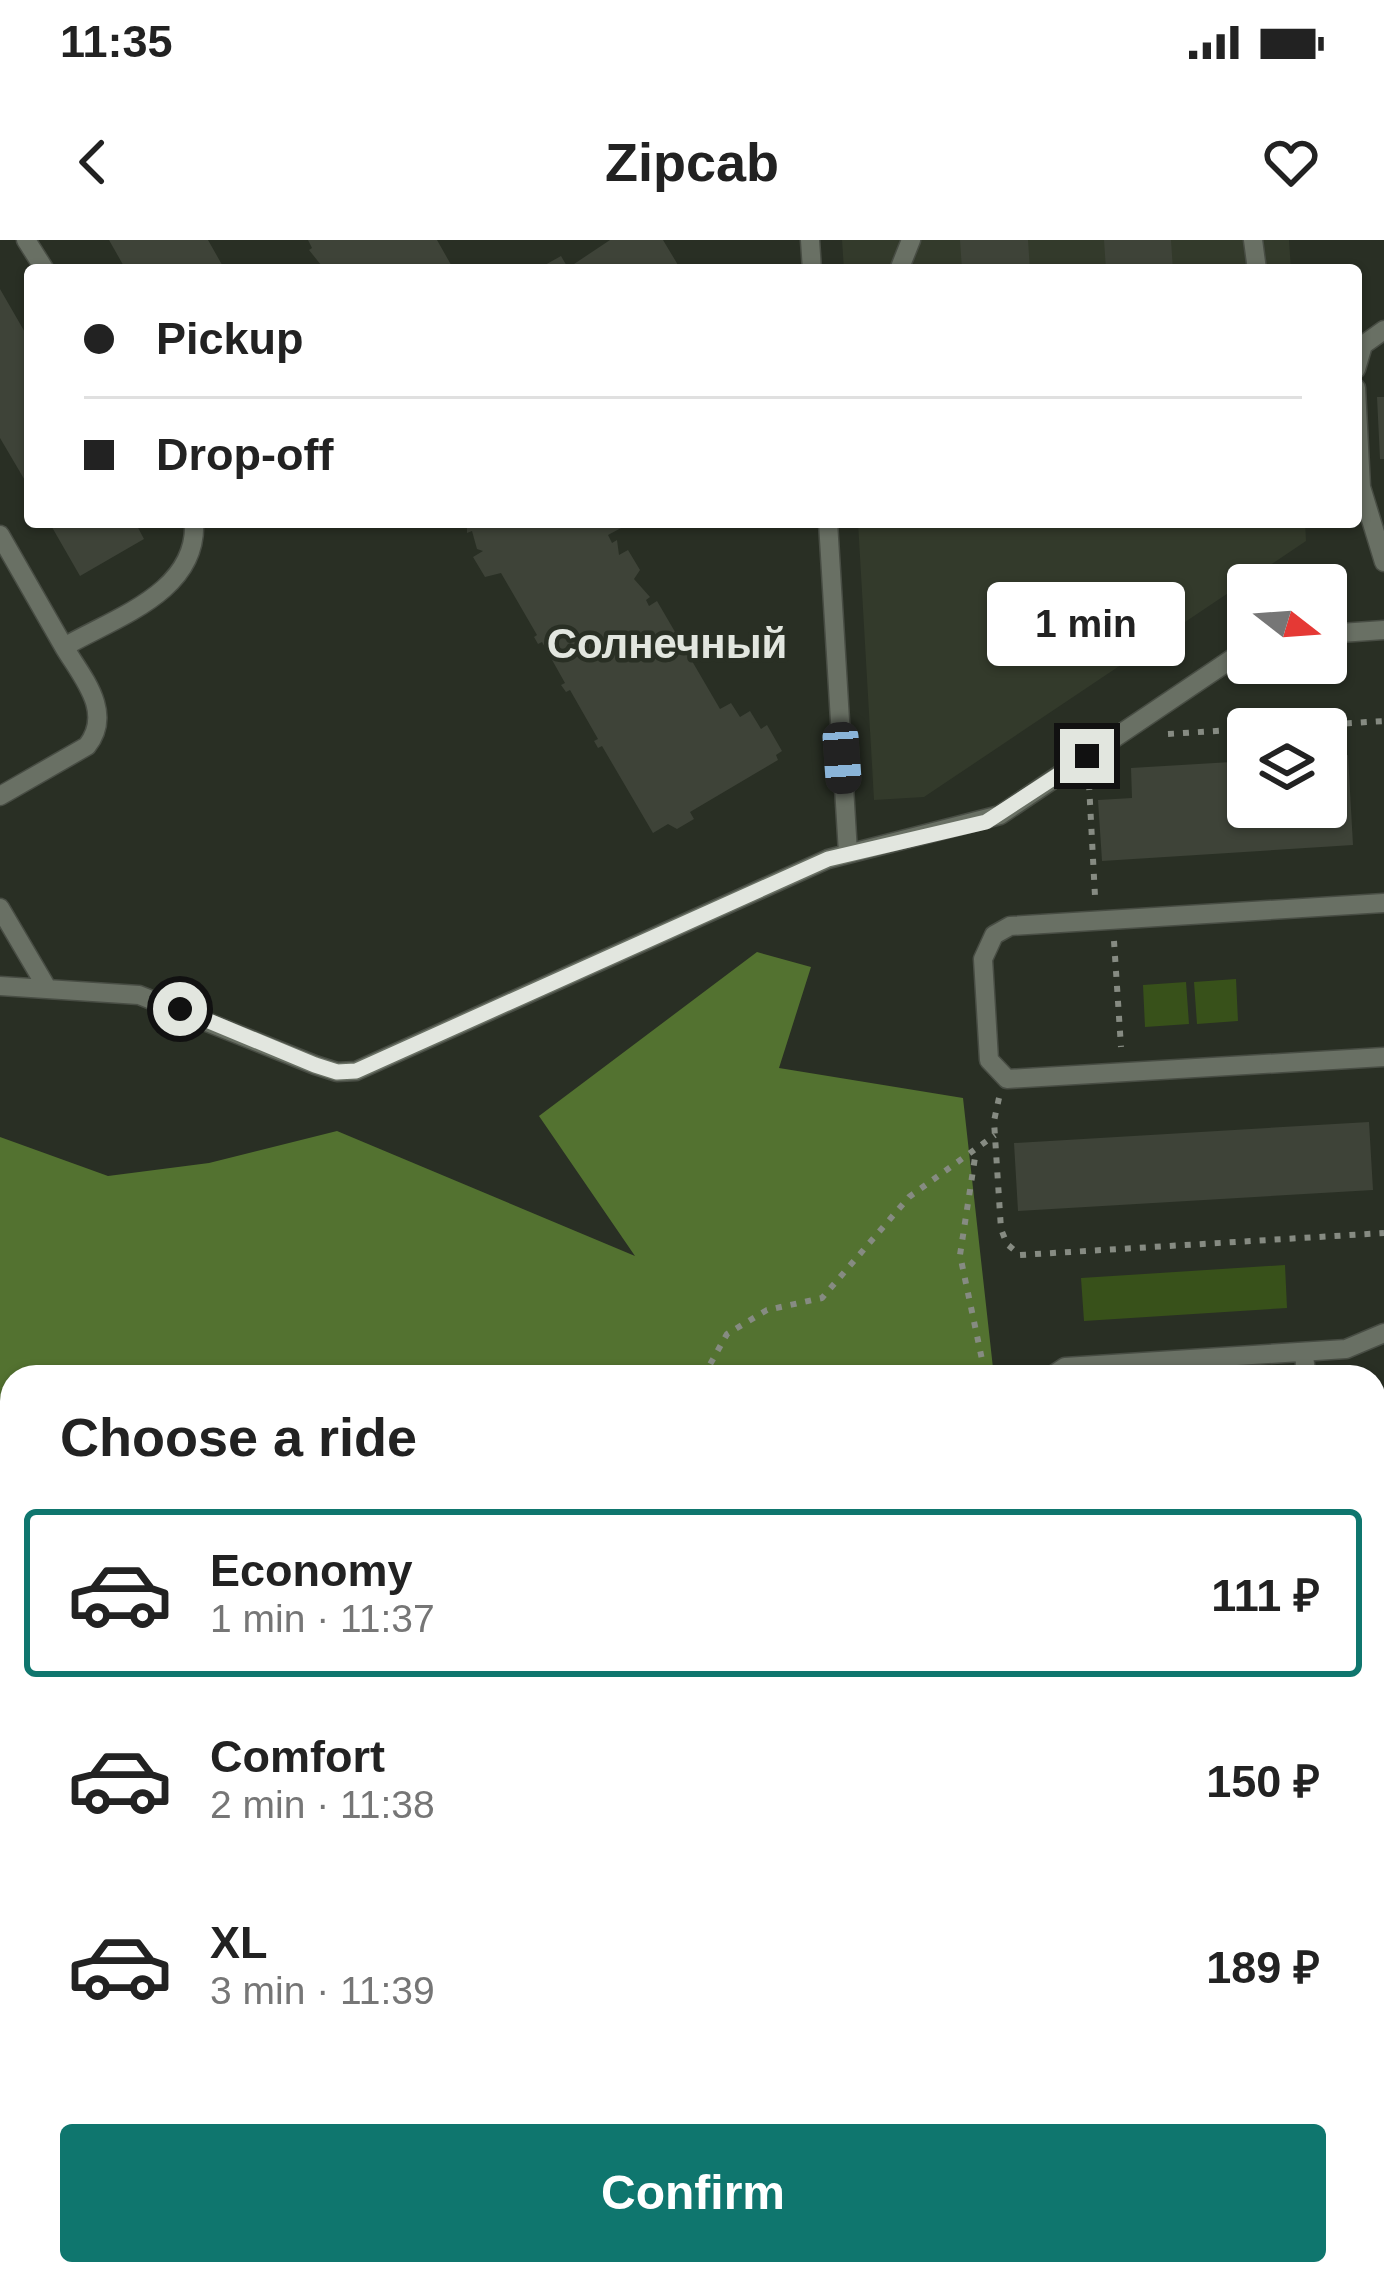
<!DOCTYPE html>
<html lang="en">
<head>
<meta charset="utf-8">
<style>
  :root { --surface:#fff; --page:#f6f6f6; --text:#222; --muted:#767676; --line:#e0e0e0; --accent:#0f766e }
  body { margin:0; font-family:Helvetica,sans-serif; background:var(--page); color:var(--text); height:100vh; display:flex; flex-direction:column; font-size:45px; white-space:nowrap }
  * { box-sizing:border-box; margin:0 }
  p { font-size:39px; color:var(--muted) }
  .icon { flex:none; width:66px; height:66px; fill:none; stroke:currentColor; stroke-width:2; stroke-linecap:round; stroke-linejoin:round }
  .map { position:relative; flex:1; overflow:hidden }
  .details { position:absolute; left:0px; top:1125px; width:1386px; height:921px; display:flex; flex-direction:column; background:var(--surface); border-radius:36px 36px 0 0; box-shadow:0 3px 9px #0004 }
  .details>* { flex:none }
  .top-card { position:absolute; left:24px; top:24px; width:1338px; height:264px; border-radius:12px; box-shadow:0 3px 9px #0004; display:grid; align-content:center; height:264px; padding:0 60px; background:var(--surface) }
  .needle { width:78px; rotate:107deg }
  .buttons { position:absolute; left:1227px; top:324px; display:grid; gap:24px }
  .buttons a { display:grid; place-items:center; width:120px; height:120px; border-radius:12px; background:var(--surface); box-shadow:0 3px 9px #0004; font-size:60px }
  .end { position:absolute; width:54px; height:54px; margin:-27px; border:15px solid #e2e6df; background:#111; box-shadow:0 0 0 6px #111 }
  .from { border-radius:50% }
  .bubble { position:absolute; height:84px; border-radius:12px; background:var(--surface); box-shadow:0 3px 9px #0004; font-size:39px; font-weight:600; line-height:84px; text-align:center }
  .car { position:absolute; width:36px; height:72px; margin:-36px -18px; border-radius:15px; box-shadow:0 0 9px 3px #0007; background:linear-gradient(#222 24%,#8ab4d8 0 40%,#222 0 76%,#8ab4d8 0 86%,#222 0) }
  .top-card b { display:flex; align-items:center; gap:42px; height:114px; font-size:45px }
  .top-card b+b { border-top:3px solid var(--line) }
  .top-card i { width:30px; height:30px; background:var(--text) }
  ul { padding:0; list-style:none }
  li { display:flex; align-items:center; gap:36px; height:168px; margin:0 24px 18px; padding:0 36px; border:6px solid transparent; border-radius:12px }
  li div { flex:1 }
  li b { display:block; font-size:45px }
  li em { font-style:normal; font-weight:600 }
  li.active { border-color:var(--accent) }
  li>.icon { width:108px; height:108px; stroke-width:1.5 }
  h2 { padding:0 60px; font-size:54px; line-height:144px }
  .primary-button { display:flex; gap:24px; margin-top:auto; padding:24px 60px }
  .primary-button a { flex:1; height:138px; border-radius:12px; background:var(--accent); color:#fff; font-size:48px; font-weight:600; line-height:138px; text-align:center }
  .status { display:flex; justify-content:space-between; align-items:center; height:84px; padding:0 60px; background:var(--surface); direction:ltr }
  .status svg { height:33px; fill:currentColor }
  header { display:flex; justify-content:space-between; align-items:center; height:156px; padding:0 60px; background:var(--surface); font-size:54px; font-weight:600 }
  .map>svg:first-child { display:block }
  .built { fill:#333a2b }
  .green { fill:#38511a }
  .forest { fill:#537230 }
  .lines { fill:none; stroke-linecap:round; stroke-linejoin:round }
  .stream { stroke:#112000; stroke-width:10 }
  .building { fill:#3e4338 }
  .lane-casing { stroke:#484d44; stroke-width:21 }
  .path { stroke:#868b82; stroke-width:6; stroke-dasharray:6 9; stroke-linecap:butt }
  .lane { stroke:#697064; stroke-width:18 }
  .route { stroke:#e2e6df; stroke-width:15 }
  .labels { text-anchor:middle; stroke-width:9; stroke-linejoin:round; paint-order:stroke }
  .district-label { font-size:42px; font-weight:bold; fill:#e2e6df; stroke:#292f24 }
</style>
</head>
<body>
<div class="status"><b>11:35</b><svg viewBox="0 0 49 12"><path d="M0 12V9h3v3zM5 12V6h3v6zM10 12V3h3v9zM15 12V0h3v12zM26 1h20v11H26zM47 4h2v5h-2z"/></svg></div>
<header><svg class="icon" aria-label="back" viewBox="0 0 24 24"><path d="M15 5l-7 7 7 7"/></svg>Zipcab<svg class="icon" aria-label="heart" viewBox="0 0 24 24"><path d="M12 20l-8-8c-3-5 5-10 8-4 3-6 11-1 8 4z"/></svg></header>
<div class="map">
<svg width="1384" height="2045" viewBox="0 0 1384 2045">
  <rect width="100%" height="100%" fill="#292f24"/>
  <path class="built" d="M842,0H1289L1291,30H844Z
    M858,282H1305L1306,301L924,557L874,560Z"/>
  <path class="green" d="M1236,739L1238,781L1197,784L1194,742Z
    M1186,742L1189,784L1145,787L1143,745Z
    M1285,1025L1287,1068L1084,1081L1081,1038Z
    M12,1841V2034H1109L1117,2045H0V1844Z"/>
  <path class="forest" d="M757,712L811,727L779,828L963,858L994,1137H12V1798L0,1801V897L108,936L209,923L337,891L635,1016L539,876Z"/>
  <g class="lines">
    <path class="stream" d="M0,1660L12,1656"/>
  </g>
  <path class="building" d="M109,0H208L225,30H126Z
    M308,0H437L454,30H325L309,10L312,8Z
    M610,0H663L681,30H536L561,16L568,28Z
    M960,0H1028L1030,30H962Z
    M1104,0H1171L1173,30H1106Z
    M0,49L30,101V249L0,198Z
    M1377,157H1384V219H1380Z
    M49,282H135L144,299L80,336Z
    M467,282H618L621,288L608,295L612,303L617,300L619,315L628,310L640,330L634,339L650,357L646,360L649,366L657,361L720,469L731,463L740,477L750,471L761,489L767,485L782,511L776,515L778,520L690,572L694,579L677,589L668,584L653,593L602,506L598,508L594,501L598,499L570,450L566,452L561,445L565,443L542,402L538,404L534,397L537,395L501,333L485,337L473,317L483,311L477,309L472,291L467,293Z
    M1348,515L1353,605L1102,621L1098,560L1132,558L1131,528L1248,521V567H1326V516Z
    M1369,882L1373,950L1018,971L1014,903Z
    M1384,1625V1697L1374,1698V1626Z"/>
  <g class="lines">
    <g class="lane-casing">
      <path id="lane" d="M26,0L45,30
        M810,0L812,30
        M1253,0L1257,30
        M899,30L911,0
        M1356,129L1363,105L1384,90
        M1356,148L1361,247L1384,322
        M828,282L848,613
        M0,295L64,407
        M1326,394L1384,390
        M0,556L87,506C114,472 82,437 64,407C116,377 198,352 194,282
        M1384,663L1010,686L994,695L983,719L989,820L1007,839L1384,817
        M0,668L47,748
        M0,746L139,755L315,825L337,832L356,831L828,619L1000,575L1248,408
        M1304,1112L1306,1137
        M1050,1137L1065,1127L1346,1109L1384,1093
        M1374,1570L1384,1569
        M1374,1759L1384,1758"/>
    </g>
    <path class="path" d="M1256,489L1384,481
      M1168,494L1248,489
      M1089,544L1095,656
      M1114,701L1121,807
      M999,858L994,881L1001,989L1007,1004L1020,1015L1384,993
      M703,1137L727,1094L767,1070L822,1058L909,957L995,895
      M968,1137L984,1129L960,1015L976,911
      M0,1356L12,1359
      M0,1844L12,1841
      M1109,2034L1117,2045"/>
    <use href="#lane" class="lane"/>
  </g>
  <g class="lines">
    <path class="route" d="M180,769L315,825L337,832L356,831L828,619L986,582L1087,516"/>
  </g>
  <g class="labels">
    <g class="district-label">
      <text x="667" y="418">Солнечный</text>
    </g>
  </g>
</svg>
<div class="buttons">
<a><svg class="needle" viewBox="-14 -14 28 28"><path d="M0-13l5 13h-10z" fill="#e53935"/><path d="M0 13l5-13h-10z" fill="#767676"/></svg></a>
<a><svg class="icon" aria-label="layers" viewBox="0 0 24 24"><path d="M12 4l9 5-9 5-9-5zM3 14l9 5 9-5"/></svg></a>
</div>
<i class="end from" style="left:180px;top:769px"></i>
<i class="end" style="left:1087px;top:516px"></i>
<div class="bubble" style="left:987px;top:342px;width:198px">1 min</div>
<i class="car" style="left:842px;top:518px;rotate:176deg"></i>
<div class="top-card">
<b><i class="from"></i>Pickup</b>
<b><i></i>Drop-off</b>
</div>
<section class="details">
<h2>Choose a ride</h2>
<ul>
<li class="active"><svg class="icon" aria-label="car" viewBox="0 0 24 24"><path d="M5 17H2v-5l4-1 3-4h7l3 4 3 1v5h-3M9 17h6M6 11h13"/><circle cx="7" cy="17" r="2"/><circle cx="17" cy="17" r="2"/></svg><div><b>Economy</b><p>1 min · 11:37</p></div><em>111 ₽</em></li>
<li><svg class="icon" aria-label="car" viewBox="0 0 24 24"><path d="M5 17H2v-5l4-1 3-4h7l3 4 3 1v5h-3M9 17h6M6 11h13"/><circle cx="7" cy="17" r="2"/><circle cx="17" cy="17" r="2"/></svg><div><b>Comfort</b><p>2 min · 11:38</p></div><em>150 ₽</em></li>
<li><svg class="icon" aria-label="car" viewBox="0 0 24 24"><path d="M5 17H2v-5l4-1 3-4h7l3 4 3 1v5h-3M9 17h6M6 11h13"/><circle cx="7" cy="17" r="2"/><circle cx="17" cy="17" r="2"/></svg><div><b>XL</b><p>3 min · 11:39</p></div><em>189 ₽</em></li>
</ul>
<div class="primary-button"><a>Confirm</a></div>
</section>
</div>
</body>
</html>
